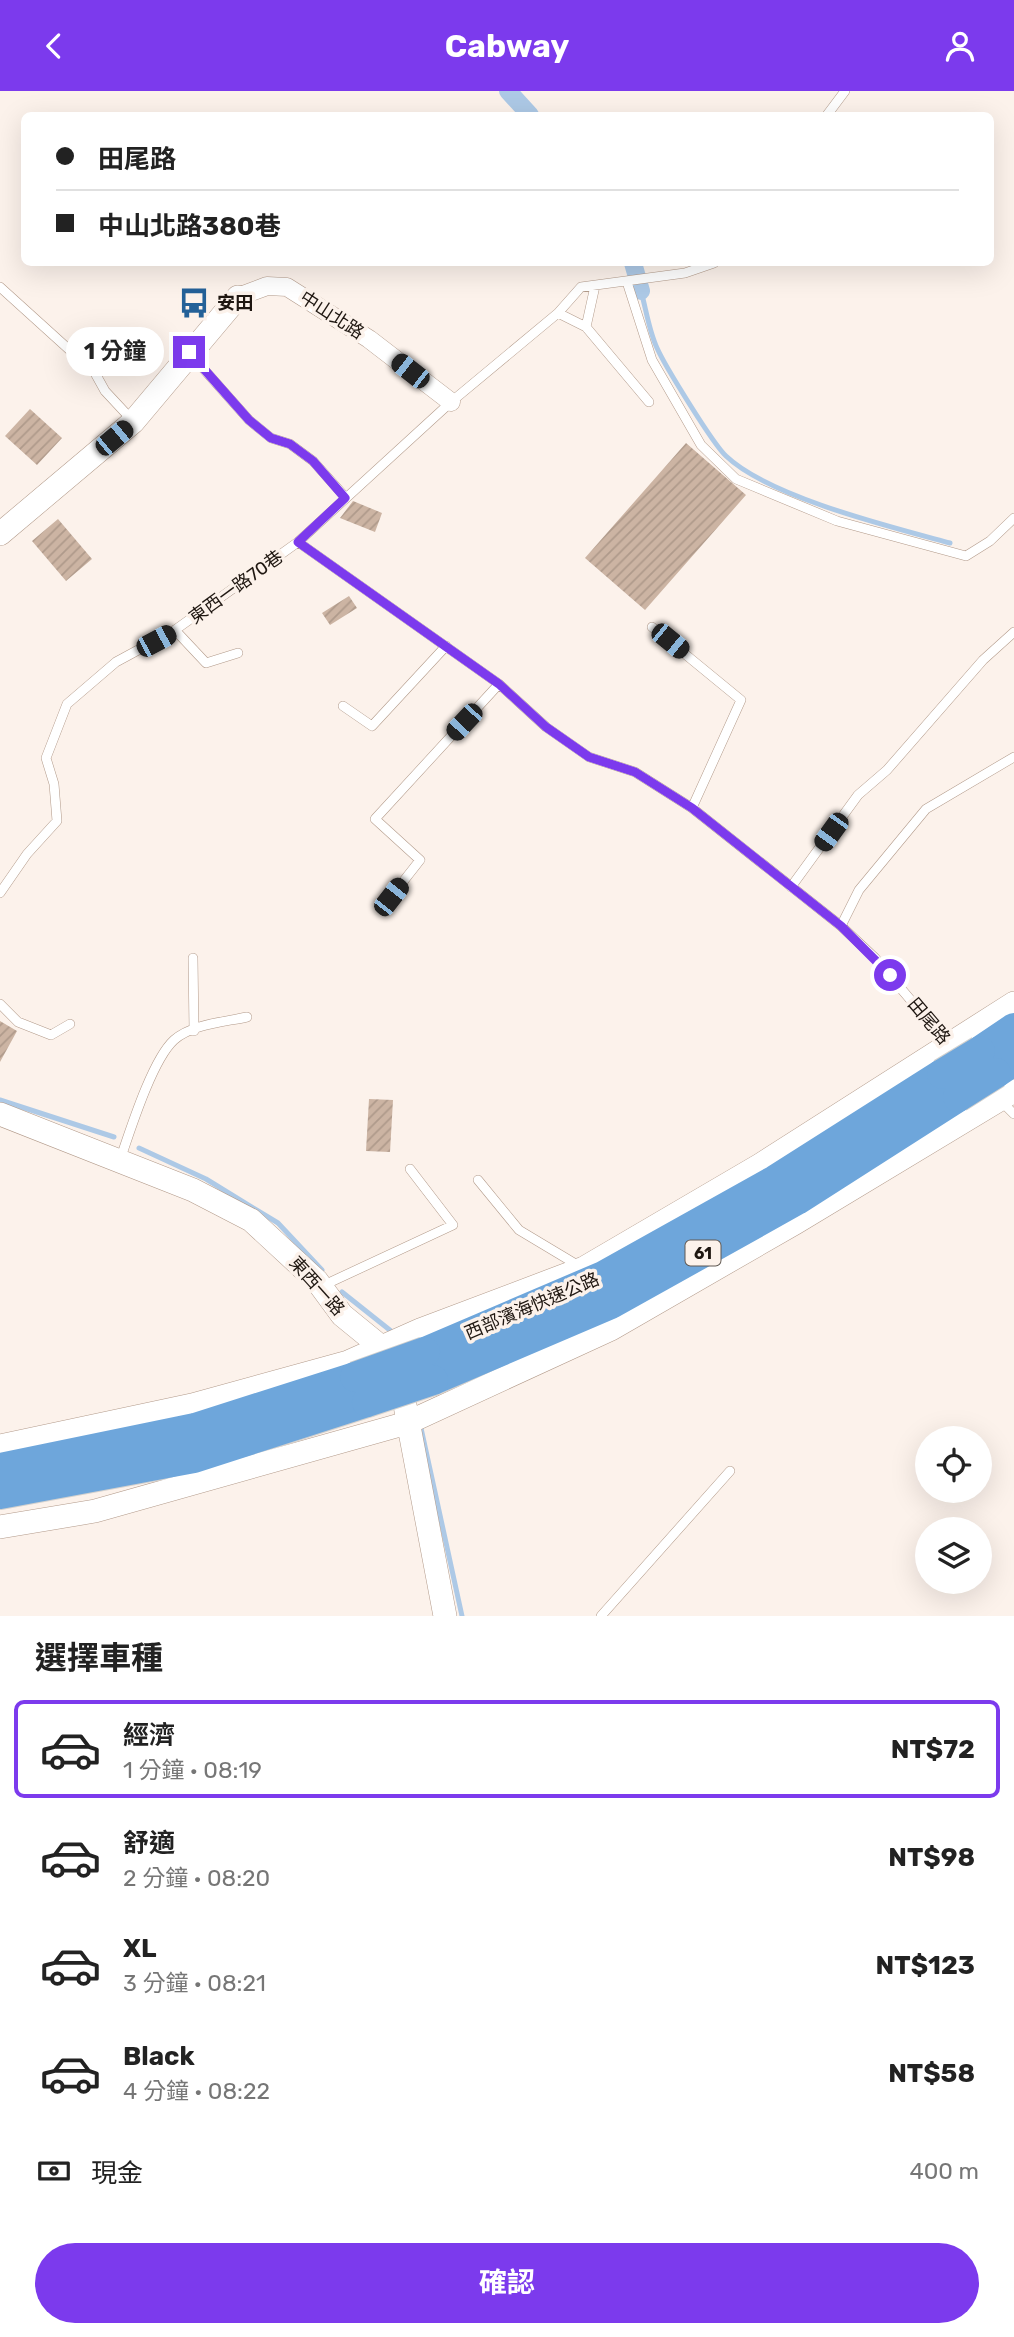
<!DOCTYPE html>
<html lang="zh-TW">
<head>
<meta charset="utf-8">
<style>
  :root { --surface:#fff; --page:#f6f6f6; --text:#222; --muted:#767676; --line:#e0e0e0; --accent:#7c3aed }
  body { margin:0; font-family:Rubik,"Noto Sans TC",sans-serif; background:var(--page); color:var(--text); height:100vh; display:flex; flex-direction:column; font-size:26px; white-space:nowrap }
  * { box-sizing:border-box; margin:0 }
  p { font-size:23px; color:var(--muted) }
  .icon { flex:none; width:38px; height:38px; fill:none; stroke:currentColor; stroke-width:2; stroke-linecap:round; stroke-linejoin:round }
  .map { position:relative; height:1525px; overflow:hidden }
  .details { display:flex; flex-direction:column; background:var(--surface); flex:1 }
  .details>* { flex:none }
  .top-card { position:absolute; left:21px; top:21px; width:973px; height:154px; border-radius:10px; box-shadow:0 7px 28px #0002; display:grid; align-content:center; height:154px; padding:0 35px; background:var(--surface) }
  .buttons { position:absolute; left:915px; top:1335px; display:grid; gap:14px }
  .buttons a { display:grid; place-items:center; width:77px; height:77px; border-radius:50%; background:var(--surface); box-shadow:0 7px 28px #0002; font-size:35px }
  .end { position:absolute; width:32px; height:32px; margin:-16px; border:9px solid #7c3aed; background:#fff; box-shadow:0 0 0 4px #fff }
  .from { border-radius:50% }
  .bubble { position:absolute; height:49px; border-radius:24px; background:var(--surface); box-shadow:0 7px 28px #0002; font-size:23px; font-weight:700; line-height:49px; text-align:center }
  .car { position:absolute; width:21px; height:42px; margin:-21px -10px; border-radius:9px; box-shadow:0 0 5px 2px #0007; background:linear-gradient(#222 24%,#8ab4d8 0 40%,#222 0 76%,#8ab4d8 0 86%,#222 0) }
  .top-card b { display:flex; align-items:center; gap:24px; height:66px; font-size:26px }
  .top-card b+b { border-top:2px solid var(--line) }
  .top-card i { width:18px; height:18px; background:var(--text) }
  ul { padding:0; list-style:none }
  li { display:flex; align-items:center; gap:21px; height:98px; margin:0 14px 10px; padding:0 21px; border:4px solid transparent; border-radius:10px }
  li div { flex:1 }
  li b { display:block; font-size:26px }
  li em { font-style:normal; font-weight:700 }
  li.active { border-color:var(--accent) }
  li>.icon { width:63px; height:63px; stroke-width:1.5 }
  h2 { padding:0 35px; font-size:32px; line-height:84px }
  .pay { display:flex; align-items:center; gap:18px; height:77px; padding:0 35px; font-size:26px }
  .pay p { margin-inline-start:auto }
  .primary-button { display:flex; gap:14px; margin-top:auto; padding:14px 35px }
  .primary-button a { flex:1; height:80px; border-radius:42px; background:var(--accent); color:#fff; font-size:28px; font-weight:700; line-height:80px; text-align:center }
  header { display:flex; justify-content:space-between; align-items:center; height:91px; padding:0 35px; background:var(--accent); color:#fff; font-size:32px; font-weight:700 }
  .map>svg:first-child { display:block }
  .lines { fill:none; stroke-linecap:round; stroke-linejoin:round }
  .stream { stroke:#adc9e6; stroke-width:5 }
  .canal { stroke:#adc9e6; stroke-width:18 }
  .building { fill:url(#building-hatch) }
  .service-casing { stroke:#b29a8a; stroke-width:10 }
  .minor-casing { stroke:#b29a8a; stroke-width:19 }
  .tertiary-casing { stroke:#b29a8a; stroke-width:24 }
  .trunk-casing { stroke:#d2d1cf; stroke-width:32 }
  .service { stroke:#fff; stroke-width:9 }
  .minor { stroke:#fff; stroke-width:18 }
  .tertiary { stroke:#fff; stroke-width:23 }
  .trunk { stroke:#6ea6db; stroke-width:30 }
  .trunk-bridge-casing { stroke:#d2d1cf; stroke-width:32; stroke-linecap:butt }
  .trunk-bridge { stroke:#6ea6db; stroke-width:30 }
  .route { stroke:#7c3aed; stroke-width:9 }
  .labels { text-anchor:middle; stroke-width:7; stroke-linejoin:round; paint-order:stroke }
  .shield { fill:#fcf2eb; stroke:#615952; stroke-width:2 }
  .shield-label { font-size:16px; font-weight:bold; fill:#1f1711 }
  .poi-label { font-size:18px; font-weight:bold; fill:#1f1711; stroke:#fcf2eb; text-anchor:start }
  .street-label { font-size:18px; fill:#1f1711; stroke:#fcf2eb }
</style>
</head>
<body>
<header><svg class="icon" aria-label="back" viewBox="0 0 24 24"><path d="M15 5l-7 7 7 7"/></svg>Cabway<svg class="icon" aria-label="person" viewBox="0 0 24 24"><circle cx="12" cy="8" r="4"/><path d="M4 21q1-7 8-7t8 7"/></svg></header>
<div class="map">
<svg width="1014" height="1525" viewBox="0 0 1014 1525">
  <defs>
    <pattern id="building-hatch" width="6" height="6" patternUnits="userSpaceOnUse" patternTransform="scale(1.75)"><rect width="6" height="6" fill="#ccb4a3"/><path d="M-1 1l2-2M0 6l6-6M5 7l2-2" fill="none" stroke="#af9a8b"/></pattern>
  </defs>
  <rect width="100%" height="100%" fill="#fcf2eb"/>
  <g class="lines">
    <path class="stream" d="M641,200C646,218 649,240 657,257C665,275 713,353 726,365C769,406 891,436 950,452
      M0,1009L114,1046
      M139,1057L206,1088L278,1132L322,1179
      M342,1201L391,1240
      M421,1337L462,1525"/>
    <path class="canal" d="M508,0L530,24
      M633,172L641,200"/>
  </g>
  <path class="building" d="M30,318L62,347L37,374L5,345Z
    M686,352L746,404L645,519L585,467Z
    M353,410L382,422L375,441L340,427Z
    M58,428L92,468L66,490L32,450Z
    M349,505L357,517L330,534L322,522Z
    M0,930L17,940L0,971Z
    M369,1008L393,1009L390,1061L366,1060Z"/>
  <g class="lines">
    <g class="service-casing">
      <path id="service" d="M827,24L845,0
        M627,191L652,269L701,354L736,388L837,430L966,465L990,450L1014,427
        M595,195L586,236L649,311
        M0,196L95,282L105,300L132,329
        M558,222L586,236
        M192,265L249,329L271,347L290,353L313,370L346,407
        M298,451L499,593L546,636L589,666L635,681L692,717L841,835L875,867L948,953
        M652,536L741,609L692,717
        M175,539L206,572L238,562
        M343,615L372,635L446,555
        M791,796L858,704L887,679L983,569L1014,541
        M0,802L27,763L57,730L54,693L46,667L67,613L116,571L175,539L298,451L451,311L558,222L581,196L685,182L714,172
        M391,806L420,769L375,728L499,593
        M841,835L859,799L926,718L1014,666
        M193,867L194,940
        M0,913L18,931L51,944L70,933
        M1001,1010L1014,1023
        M120,1069C130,1040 152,969 174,949C192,933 225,931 247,926
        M478,1089L519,1139L579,1175
        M322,1195L453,1134L410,1078
        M601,1525L730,1380"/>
    </g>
    <g class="minor-casing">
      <path id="minor" d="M238,206L267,195L287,196L369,248L451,311"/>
    </g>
    <g class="tertiary-casing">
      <path id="tertiary" d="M0,443L133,331L238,206
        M0,1023L193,1099L251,1129L317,1190L342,1224L380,1255L404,1309L445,1525
        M0,1355L192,1314L348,1271L420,1239L584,1177L760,1074L1014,912
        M0,1436L95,1420L407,1332L611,1238L795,1132L1014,1000"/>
    </g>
    <g class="trunk-casing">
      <path id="trunk" d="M980,960L1014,937
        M996,982L1014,970
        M425,1261L603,1185L775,1089L942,983
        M433,1289L611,1213L797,1109L958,1006
        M0,1377L195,1337L355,1286
        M0,1403L194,1367L367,1311"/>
    </g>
    <use href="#service" class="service"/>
    <use href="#minor" class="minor"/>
    <use href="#tertiary" class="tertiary"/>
    <use href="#trunk" class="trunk"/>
    <g class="trunk-bridge-casing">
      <path id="trunk-bridge" d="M942,983L980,960
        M958,1006L996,982
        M355,1286L425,1261
        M367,1311L433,1289"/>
    </g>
    <use href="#trunk-bridge" class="trunk-bridge"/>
  </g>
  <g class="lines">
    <path class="route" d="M189,261L249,329L271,347L290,353L313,370L345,407L298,451L499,593L546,636L589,666L635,681L692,717L841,835L890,884"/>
  </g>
  <defs>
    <g id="bus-bare" transform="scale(2.415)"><path d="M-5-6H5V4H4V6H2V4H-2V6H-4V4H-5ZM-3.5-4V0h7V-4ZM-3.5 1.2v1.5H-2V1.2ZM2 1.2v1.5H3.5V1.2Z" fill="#246198" stroke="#fcf2eb" stroke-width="2.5" paint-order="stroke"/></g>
  </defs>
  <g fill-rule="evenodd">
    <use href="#bus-bare" x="194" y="212"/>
  </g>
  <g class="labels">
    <rect class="shield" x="685.5" y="1149.5" width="35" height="25" rx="5"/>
    <g class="shield-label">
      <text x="703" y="1168">61</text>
    </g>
    <g class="poi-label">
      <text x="217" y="218">安田</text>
    </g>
    <g class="street-label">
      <text transform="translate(332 224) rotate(33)" y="6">中山北路</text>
      <text transform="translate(236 496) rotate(-36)" y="6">東西一路70巷</text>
      <text transform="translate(929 930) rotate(50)" y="6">田尾路</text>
      <text transform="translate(317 1195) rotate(48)" y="6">東西一路</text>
      <text transform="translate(532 1215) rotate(-23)" y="6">西部濱海快速公路</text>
    </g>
  </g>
</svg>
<div class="buttons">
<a><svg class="icon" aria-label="locate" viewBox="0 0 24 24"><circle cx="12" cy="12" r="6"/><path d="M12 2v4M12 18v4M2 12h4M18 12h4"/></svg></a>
<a><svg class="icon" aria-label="layers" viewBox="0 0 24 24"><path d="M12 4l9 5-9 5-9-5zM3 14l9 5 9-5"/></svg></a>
</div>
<i class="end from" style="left:890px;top:884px"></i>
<i class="end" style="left:189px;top:261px"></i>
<div class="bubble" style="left:66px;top:236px;width:98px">1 分鐘</div>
<i class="car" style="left:410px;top:280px;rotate:308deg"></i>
<i class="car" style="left:114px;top:347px;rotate:50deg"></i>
<i class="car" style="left:156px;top:550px;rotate:62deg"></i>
<i class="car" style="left:670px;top:550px;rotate:129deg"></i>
<i class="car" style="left:464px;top:631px;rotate:223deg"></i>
<i class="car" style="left:831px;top:741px;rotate:216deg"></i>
<i class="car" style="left:391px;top:806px;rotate:38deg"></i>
<div class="top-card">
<b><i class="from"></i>田尾路</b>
<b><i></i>中山北路380巷</b>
</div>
</div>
<section class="details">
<h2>選擇車種</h2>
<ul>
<li class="active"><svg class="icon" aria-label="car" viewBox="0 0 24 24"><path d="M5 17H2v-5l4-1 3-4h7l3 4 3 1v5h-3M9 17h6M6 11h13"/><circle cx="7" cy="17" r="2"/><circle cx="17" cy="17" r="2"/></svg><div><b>經濟</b><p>1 分鐘 · 08:19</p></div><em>NT$72</em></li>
<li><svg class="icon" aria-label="car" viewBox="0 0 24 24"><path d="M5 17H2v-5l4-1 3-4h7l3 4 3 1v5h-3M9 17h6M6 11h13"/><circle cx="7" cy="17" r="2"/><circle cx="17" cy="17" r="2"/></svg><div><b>舒適</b><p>2 分鐘 · 08:20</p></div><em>NT$98</em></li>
<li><svg class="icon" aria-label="car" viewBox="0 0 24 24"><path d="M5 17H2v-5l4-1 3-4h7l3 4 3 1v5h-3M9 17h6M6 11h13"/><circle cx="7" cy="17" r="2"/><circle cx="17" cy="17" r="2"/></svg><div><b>XL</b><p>3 分鐘 · 08:21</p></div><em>NT$123</em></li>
<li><svg class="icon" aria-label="car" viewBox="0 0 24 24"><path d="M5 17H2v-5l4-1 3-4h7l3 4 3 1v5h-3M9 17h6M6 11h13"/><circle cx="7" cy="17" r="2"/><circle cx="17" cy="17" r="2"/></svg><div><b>Black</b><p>4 分鐘 · 08:22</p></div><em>NT$58</em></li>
</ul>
<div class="pay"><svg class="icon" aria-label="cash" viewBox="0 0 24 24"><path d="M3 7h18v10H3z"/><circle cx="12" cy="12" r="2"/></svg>現金<p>400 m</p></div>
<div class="primary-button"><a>確認</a></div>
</section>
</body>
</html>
